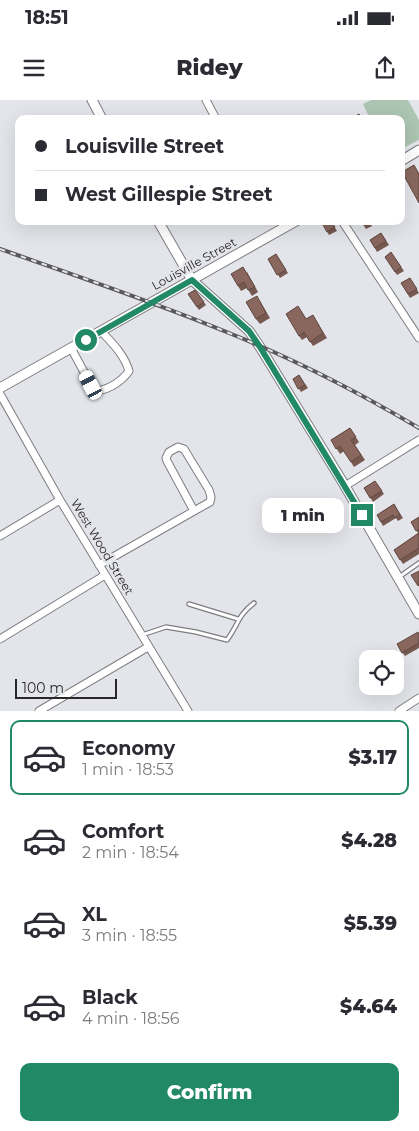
<!DOCTYPE html>
<html lang="en">
<head>
<meta charset="utf-8">
<style>
  :root { --surface:#fff; --page:#f7f7f7; --text:#2b2b33; --muted:#7c7c81; --line:#e1e1e2; --accent:#218966 }
  body { margin:0; font-family:Montserrat,sans-serif; background:var(--page); color:var(--text); height:100vh; display:flex; flex-direction:column; font-size:19px; white-space:nowrap }
  * { box-sizing:border-box; margin:0 }
  p { font-size:16px; color:var(--muted) }
  .icon { flex:none; width:28px; height:28px; fill:none; stroke:currentColor; stroke-width:2; stroke-linecap:round; stroke-linejoin:round }
  .map { position:relative; height:611px; overflow:hidden }
  .sheet { display:flex; flex-direction:column; background:var(--surface); flex:1 }
  .sheet>* { flex:none }
  .guide { position:absolute; left:15px; top:15px; width:390px; height:110px; border-radius:10px; box-shadow:0 5px 20px #0002; display:grid; align-content:center; height:110px; padding:0 20px; background:var(--surface) }
  .tools { position:absolute; left:359px; top:550px; display:grid; gap:10px }
  .tools a { display:grid; place-items:center; width:45px; height:45px; border-radius:10px; background:var(--surface); box-shadow:0 5px 20px #0002; font-size:25px }
  .scale { position:absolute; left:15px; bottom:12px; width:102px; box-sizing:border-box; padding-left:5px; border:2px solid #28282a; border-top:0; font-size:14px; line-height:18px; white-space:nowrap; color:#28282a; -webkit-text-stroke:4px #e4e5ea; paint-order:stroke }
  .end { position:absolute; width:22px; height:22px; margin:-11px; border:6px solid #218966; background:#fff; box-shadow:0 0 0 2px #fff }
  .from { border-radius:50% }
  .bubble { position:absolute; height:35px; border-radius:10px; background:var(--surface); box-shadow:0 5px 20px #0002; font-size:16px; font-weight:800; line-height:35px; text-align:center }
  .car { position:absolute; width:15px; height:30px; margin:-15px -8px; border-radius:6px; box-shadow:0 0 4px 1px #0007; background:linear-gradient(#fff 24%,#345 0 40%,#fff 0 76%,#345 0 86%,#fff 0) }
  .guide b { display:flex; align-items:center; gap:18px; height:48px; font-size:19px }
  .guide b+b { border-top:1px solid var(--line) }
  .guide i { width:12px; height:12px; background:var(--text) }
  ul { padding:9px 0 0; list-style:none }
  li { display:flex; align-items:center; gap:15px; height:75px; margin:0 10px 8px; padding:0 10px; border:2px solid transparent; border-radius:10px }
  li div { flex:1 }
  li b { display:block; font-size:19px }
  li em { font-style:normal; font-weight:800 }
  li.on { border-color:var(--accent) }
  li>.icon { width:45px; height:45px; stroke-width:1.5 }
  .primary-button { display:flex; gap:10px; margin-top:auto; padding:10px 20px }
  .primary-button a { flex:1; height:58px; border-radius:10px; background:var(--accent); color:#fff; font-size:20px; font-weight:800; line-height:58px; text-align:center }
  .status { display:flex; justify-content:space-between; align-items:center; height:35px; padding:0 25px; background:var(--surface); direction:ltr }
  .status svg { height:14px; fill:currentColor }
  header { display:flex; justify-content:space-between; align-items:center; height:65px; padding:0 20px; background:var(--surface); font-size:22px; font-weight:800 }
  .map>svg:first-child { display:block }
  .green { fill:#adc5b3 }
  .lines { fill:none; stroke-linecap:round; stroke-linejoin:round }
  .service-casing { stroke:#7d7e82; stroke-width:5.5 }
  .minor-casing { stroke:#7d7e82; stroke-width:9 }
  .tertiary-casing { stroke:#7d7e82; stroke-width:11 }
  .service { stroke:#fff; stroke-width:3 }
  .minor { stroke:#fff; stroke-width:7 }
  .tertiary { stroke:#fff; stroke-width:9 }
  .rail-casing { stroke:#59595c; stroke-width:4 }
  .rail { stroke:#e4e5ea; stroke-width:2; stroke-dasharray:5.5; stroke-linecap:butt }
  .wall { fill:#765951 }
  .building { fill:#89675e; stroke:#604842 }
  .route { stroke:#218966; stroke-width:6 }
  .labels { text-anchor:middle; stroke-width:5; stroke-linejoin:round; paint-order:stroke }
  .street-label { font-size:12px; fill:#28282a; stroke:#e4e5ea }
</style>
</head>
<body>
<div class="status"><b>18:51</b><svg viewBox="0 0 49 12"><path d="M0 12V9h3v3zM5 12V6h3v6zM10 12V3h3v9zM15 12V0h3v12zM26 1h20v11H26zM47 4h2v5h-2z"/></svg></div>
<header><svg class="icon" aria-label="menu" viewBox="0 0 24 24"><path d="M4 6h16M4 12h16M4 18h16"/></svg>Ridey<svg class="icon" aria-label="share" viewBox="0 0 24 24"><path d="M12 15V3M7 8l5-5 5 5M5 13v7h14v-7"/></svg></header>
<div class="map">
<svg width="419" height="611" viewBox="0 0 419 611">
  <rect width="100%" height="100%" fill="#e4e5ea"/>
  <path class="green" d="M371,0H408L419,20V40L401,49V19H370L363,4Z"/>
  <g class="lines">
    <g class="service-casing">
      <path id="service" d="M399,477L419,463
        M189,504L238,519
        M142,535L166,527L196,532L227,540C239,524 237,516 254,503"/>
    </g>
    <g class="minor-casing">
      <path id="minor" d="M206,0L216,19
        M342,121L419,238
        M71,248L91,285L97,291C110,289 122,281 129,271C124,254 112,243 101,231
        M0,294L60,400L188,611
        M178,347L184,349L209,390L211,397L210,402L194,411L167,361L166,358L169,352Z
        M345,386L419,340
        M0,436L60,400
        M99,465L194,411
        M0,539L105,475
        M39,611L148,547
        M399,611L419,598"/>
    </g>
    <g class="tertiary-casing">
      <path id="tertiary" d="M92,0L102,19
        M401,61L419,50
        M158,121L192,180L249,231L260,247L345,386L419,514
        M0,288L296,121"/>
    </g>
    <use href="#service" class="service"/>
    <use href="#minor" class="minor"/>
    <use href="#tertiary" class="tertiary"/>
    <g class="rail-casing">
      <path id="rail" d="M0,149C77,176 154,202 229,233C294,259 358,292 419,328"/>
    </g>
    <use href="#rail" class="rail"/>
  </g>
  <path class="wall" d="M331,121L337,131L329,135L322,123Z
    M361,121H370L372,126L366,129Z
    M381,133L389,145L377,152L370,140Z
    M391,152L404,171L397,175L385,157Z
    M276,154L288,173L280,178L268,159Z
    M247,172L258,192L252,196L247,188L241,191L238,186Z
    M410,178L419,193L410,198L401,183Z
    M195,190L206,205L199,210L188,194Z
    M260,201L270,218L260,224L256,219Z
    M301,211L306,219L313,215L327,238L313,246L307,237L302,240L299,236Z
    M299,275L308,288L301,292L293,279Z
    M350,328L359,342L355,345L365,360L354,367L344,351L340,354L331,340Z
    M375,381L384,394L373,402L364,388Z
    M394,404L403,418L398,421L396,418L383,426L377,415Z
    M419,417V454L403,464L394,450L418,433L411,422Z
    M419,534V548L405,556L397,544Z"/>
  <path class="building" d="M359,14L362,19H350Z
    M414,65L419,74V103L402,72Z
    M326,121H331L335,127L327,132L322,123Z
    M361,121H369L370,122L364,125Z
    M381,133L386,141L375,148L370,140Z
    M391,152L401,167L395,172L385,157Z
    M276,154L286,170L277,175L268,159Z
    M243,167L255,187L248,190L244,182L238,186L231,174Z
    M410,178L417,189L408,194L401,183Z
    M195,190L204,202L197,207L188,194Z
    M257,196L266,213L256,219L246,202Z
    M298,206L306,219L313,215L323,233L310,242L304,232L299,236L286,214Z
    M299,275L305,285L298,289L293,279Z
    M350,328L356,337L351,340L361,355L351,362L340,346L336,349L331,340Z
    M375,381L382,391L370,398L364,388Z
    M394,404L400,415L395,418L393,415L381,422L377,415Z
    M419,417V429L416,431L411,422Z
    M419,433V448L400,460L394,450Z
    M419,471V485L418,486L411,475Z
    M418,532L419,534V543L402,553L397,544Z"/>
  <g class="lines">
    <path class="route" d="M86,240L192,180L249,231L260,247L362,415"/>
  </g>
  <g class="labels">
    <g class="street-label">
      <text transform="translate(194 164) rotate(-29)" y="4">Louisville Street</text>
      <text transform="translate(102 447) rotate(59)" y="4">West Wood Street</text>
    </g>
  </g>
</svg>
<div class="tools">
<a><svg class="icon" aria-label="locate" viewBox="0 0 24 24"><circle cx="12" cy="12" r="6"/><path d="M12 2v4M12 18v4M2 12h4M18 12h4"/></svg></a>
</div>
<div class="scale">100 m</div>
<i class="end from" style="left:86px;top:240px"></i>
<i class="end" style="left:362px;top:415px"></i>
<div class="bubble" style="left:262px;top:398px;width:82px">1 min</div>
<i class="car" style="left:91px;top:285px;rotate:332deg"></i>
<div class="guide">
<b><i class="from"></i>Louisville Street</b>
<b><i></i>West Gillespie Street</b>
</div>
</div>
<section class="sheet">
<ul>
<li class="on"><svg class="icon" aria-label="car" viewBox="0 0 24 24"><path d="M5 17H2v-5l4-1 3-4h7l3 4 3 1v5h-3M9 17h6M6 11h13"/><circle cx="7" cy="17" r="2"/><circle cx="17" cy="17" r="2"/></svg><div><b>Economy</b><p>1 min · 18:53</p></div><em>$3.17</em></li>
<li><svg class="icon" aria-label="car" viewBox="0 0 24 24"><path d="M5 17H2v-5l4-1 3-4h7l3 4 3 1v5h-3M9 17h6M6 11h13"/><circle cx="7" cy="17" r="2"/><circle cx="17" cy="17" r="2"/></svg><div><b>Comfort</b><p>2 min · 18:54</p></div><em>$4.28</em></li>
<li><svg class="icon" aria-label="car" viewBox="0 0 24 24"><path d="M5 17H2v-5l4-1 3-4h7l3 4 3 1v5h-3M9 17h6M6 11h13"/><circle cx="7" cy="17" r="2"/><circle cx="17" cy="17" r="2"/></svg><div><b>XL</b><p>3 min · 18:55</p></div><em>$5.39</em></li>
<li><svg class="icon" aria-label="car" viewBox="0 0 24 24"><path d="M5 17H2v-5l4-1 3-4h7l3 4 3 1v5h-3M9 17h6M6 11h13"/><circle cx="7" cy="17" r="2"/><circle cx="17" cy="17" r="2"/></svg><div><b>Black</b><p>4 min · 18:56</p></div><em>$4.64</em></li>
</ul>
<div class="primary-button"><a>Confirm</a></div>
</section>
</body>
</html>
